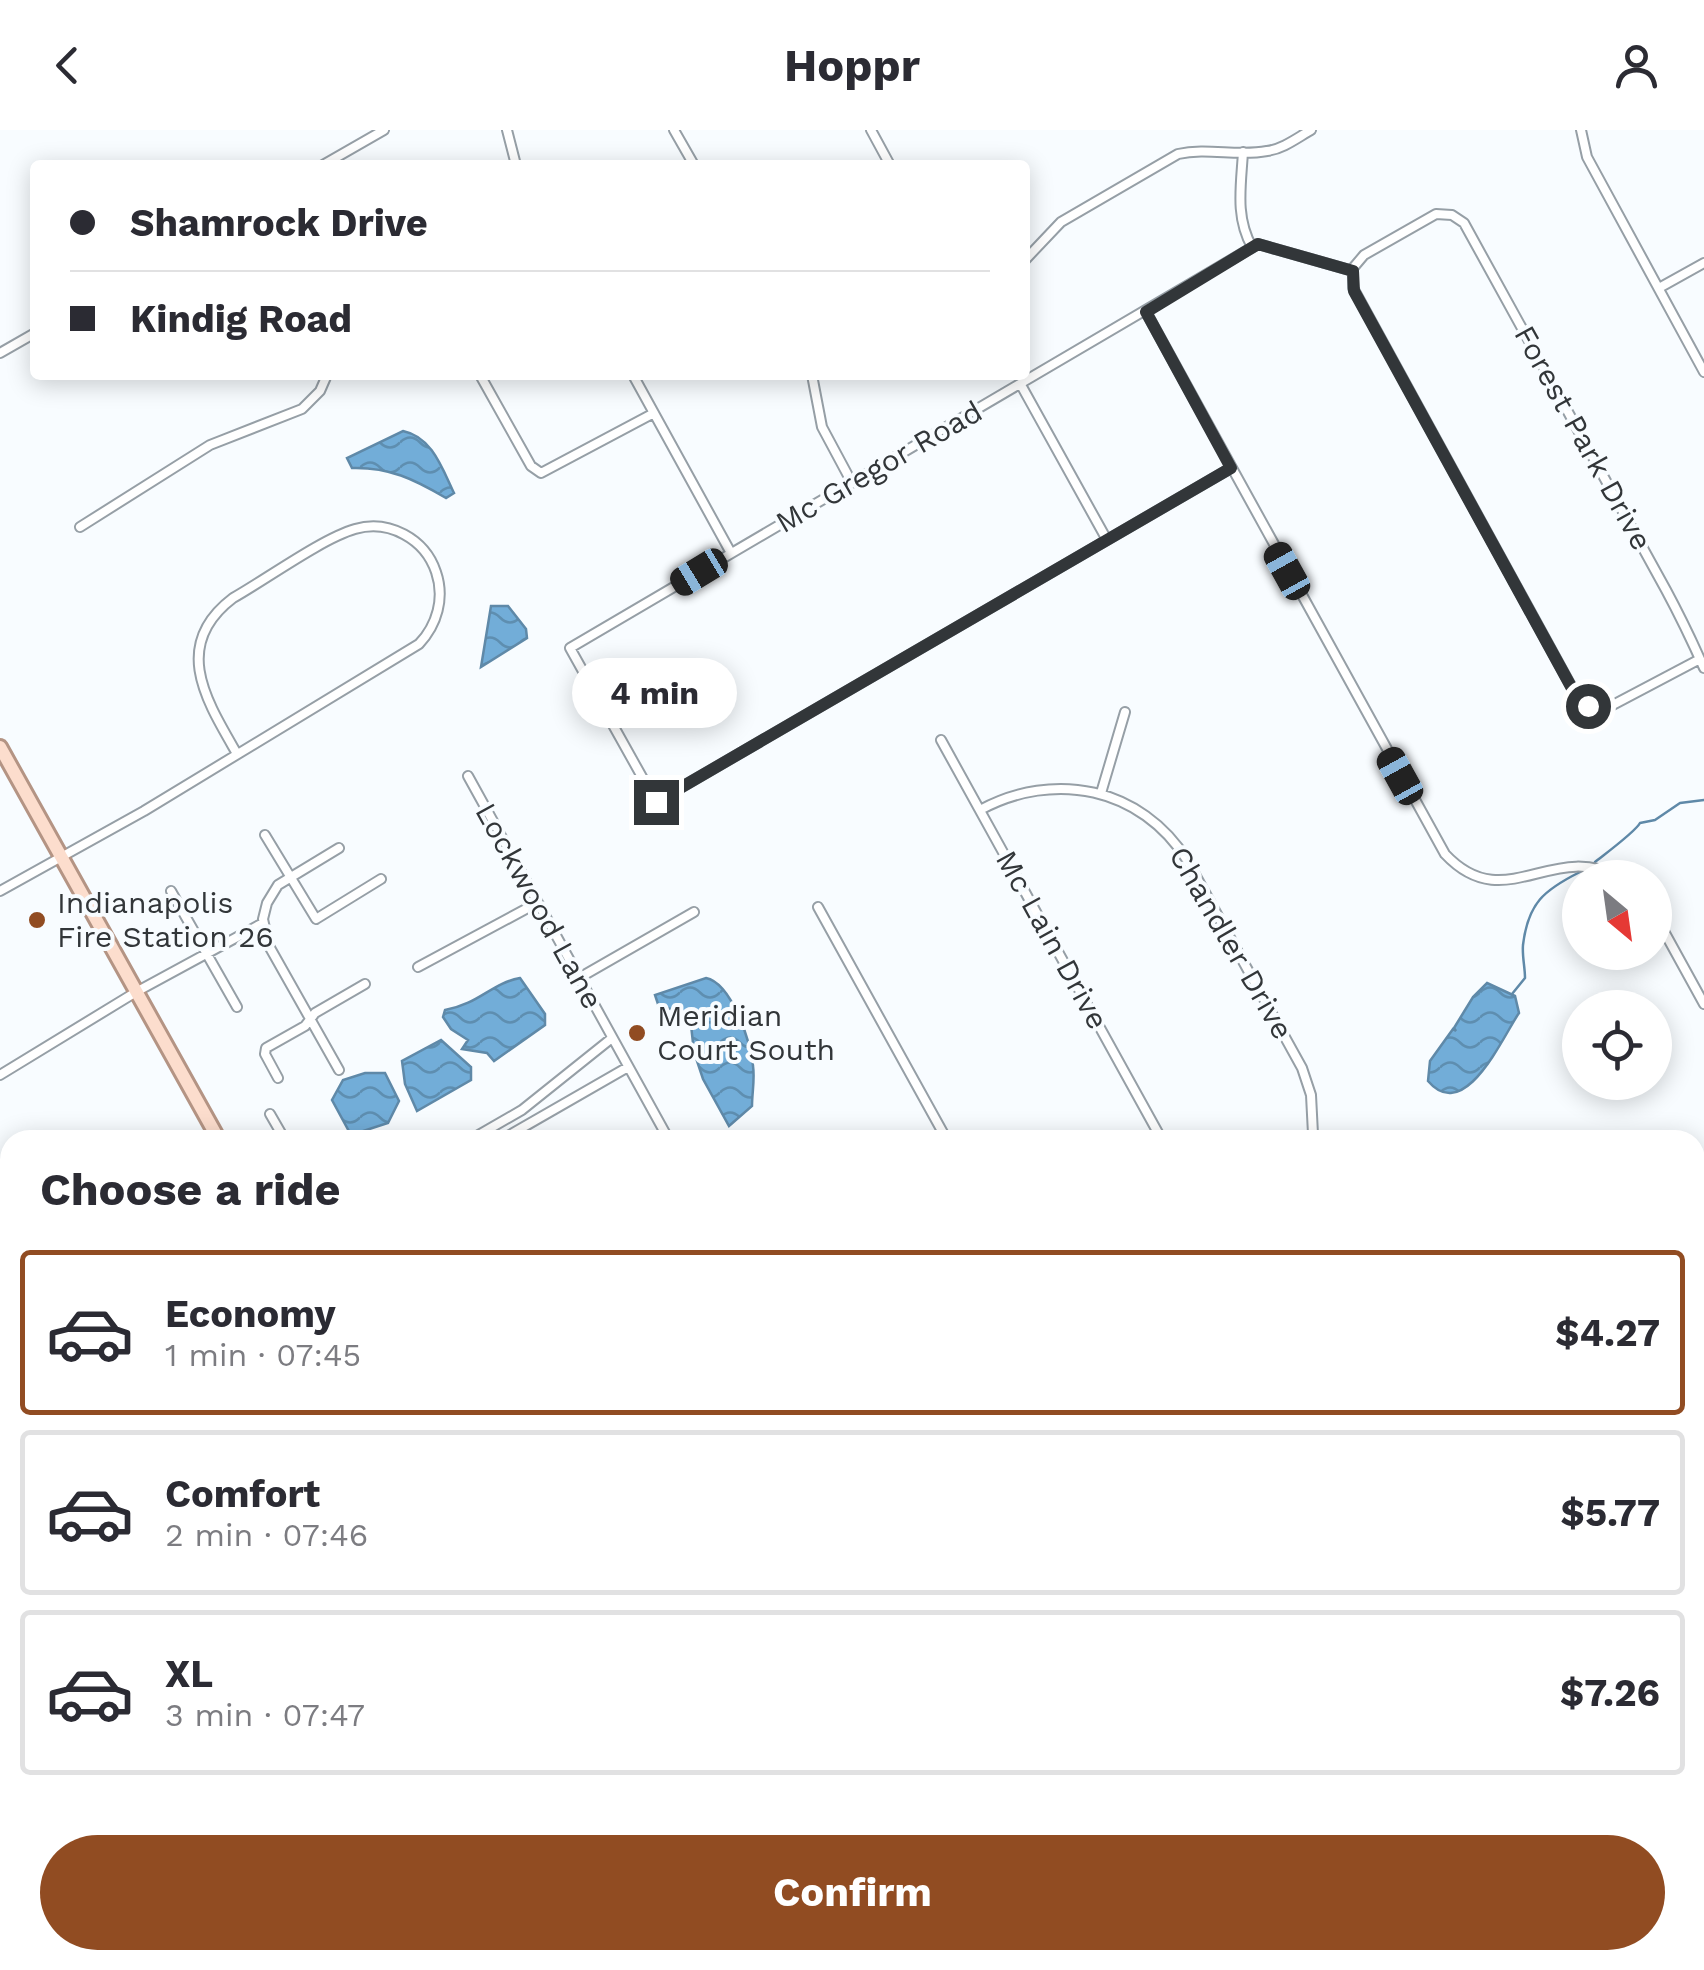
<!DOCTYPE html>
<html lang="en">
<head>
<meta charset="utf-8">
<style>
  :root { --surface:#fff; --page:#f7f7f7; --text:#2b2b33; --muted:#7c7c81; --line:#e1e1e2; --accent:#914c22 }
  body { margin:0; font-family:"Work Sans",sans-serif; background:var(--page); color:var(--text); height:100vh; display:flex; flex-direction:column; font-size:38px; white-space:nowrap }
  * { box-sizing:border-box; margin:0 }
  p { font-size:32px; color:var(--muted) }
  .icon { flex:none; width:55px; height:55px; fill:none; stroke:currentColor; stroke-width:2; stroke-linecap:round; stroke-linejoin:round }
  .map { position:relative; flex:1; overflow:hidden }
  .sheet { position:absolute; left:0px; top:1000px; width:1705px; height:840px; display:flex; flex-direction:column; background:var(--surface); border-radius:30px 30px 0 0; box-shadow:0 5px 25px #0003 }
  .sheet>* { flex:none }
  .banner { position:absolute; left:30px; top:30px; width:1000px; height:220px; border-radius:10px; box-shadow:0 5px 25px #0003; display:grid; align-content:center; height:220px; padding:0 40px; background:var(--surface) }
  .needle { width:65px; rotate:151deg }
  .fabs { position:absolute; left:1562px; top:730px; display:grid; gap:20px }
  .fabs a { display:grid; place-items:center; width:110px; height:110px; border-radius:50%; background:var(--surface); box-shadow:0 5px 25px #0003; font-size:50px }
  .end { position:absolute; width:45px; height:45px; margin:-22px; border:12px solid #323639; background:#fff; box-shadow:0 0 0 5px #fff }
  .from { border-radius:50% }
  .bubble { position:absolute; height:70px; border-radius:35px; background:var(--surface); box-shadow:0 5px 25px #0003; font-size:32px; font-weight:700; line-height:70px; text-align:center }
  .car { position:absolute; width:30px; height:60px; margin:-30px -15px; border-radius:12px; box-shadow:0 0 8px 2px #0007; background:linear-gradient(#222 24%,#8ab4d8 0 40%,#222 0 76%,#8ab4d8 0 86%,#222 0) }
  .banner b { display:flex; align-items:center; gap:35px; height:95px; font-size:38px }
  .banner b+b { border-top:2px solid var(--line) }
  .banner i { width:25px; height:25px; background:var(--text) }
  ul { padding:0; list-style:none }
  li { display:flex; align-items:center; gap:30px; height:165px; margin:0 20px 15px; padding:0 20px; border:5px solid var(--line); border-radius:10px }
  li div { flex:1 }
  li b { display:block; font-size:38px }
  li em { font-style:normal; font-weight:700 }
  li.active { border-color:var(--accent) }
  li>.icon { width:90px; height:90px; stroke-width:1.5 }
  h2 { padding:0 40px; font-size:45px; line-height:120px }
  .action { display:flex; gap:20px; margin-top:auto; padding:20px 40px }
  .action a { flex:1; height:115px; border-radius:60px; background:var(--accent); color:#fff; font-size:40px; font-weight:700; line-height:115px; text-align:center }
  header { display:flex; justify-content:space-between; align-items:center; height:130px; padding:0 40px; background:var(--surface); font-size:45px; font-weight:700 }
  .map>svg:first-child { display:block }
  .water { fill:url(#water-waves); stroke:#5f89a8; stroke-width:2.5 }
  .lines { fill:none; stroke-linecap:round; stroke-linejoin:round }
  .stream { stroke:#5f89a8; stroke-width:2.5 }
  .minor-casing { stroke:#969fa6; stroke-width:12 }
  .secondary-casing { stroke:#969fa6; stroke-width:16 }
  .primary-casing { stroke:#b49484; stroke-width:18 }
  .minor { stroke:#fff; stroke-width:8 }
  .secondary { stroke:#fff; stroke-width:11 }
  .primary { stroke:#fcddcd; stroke-width:12 }
  .route { stroke:#323639; stroke-width:12 }
  .poi-dot { fill:#914c22; stroke:#f8fcff; stroke-width:4 }
  .labels { text-anchor:middle; stroke-width:8; stroke-linejoin:round; paint-order:stroke }
  .street-label { font-size:30px; fill:#323639; stroke:#f8fcff }
  .poi-label { font-size:30px; fill:#323639; stroke:#f8fcff; text-anchor:start }
</style>
</head>
<body>
<header><svg class="icon" aria-label="back" viewBox="0 0 24 24"><path d="M15 5l-7 7 7 7"/></svg>Hoppr<svg class="icon" aria-label="person" viewBox="0 0 24 24"><circle cx="12" cy="8" r="4"/><path d="M4 21q1-7 8-7t8 7"/></svg></header>
<div class="map">
<svg width="1704" height="1840" viewBox="0 0 1704 1840">
  <defs>
    <pattern id="water-waves" width="16" height="10" patternUnits="userSpaceOnUse" patternTransform="scale(2.5)"><rect width="16" height="10" fill="#72add8"/><path d="M0 5q4-4 8 0t8 0" fill="none" stroke="#5e8eb0"/></pattern>
  </defs>
  <rect width="100%" height="100%" fill="#f8fcff"/>
  <path class="water" d="M403,301C432,307 442,338 454,363L446,368C414,349 389,337 352,338L347,328Z
    M491,476H508L526,499L527,508L481,537Z
    M520,848L545,884V895L494,931L487,923L462,919L468,910L451,899L443,887L445,880C479,874 492,853 520,848Z
    M706,848C731,853 751,911 753,936C755,949 752,963 752,976L729,996L703,949L694,922L691,895L680,883L658,874L655,865Z
    M1487,853L1515,866L1519,883C1503,906 1465,995 1428,951L1430,931L1453,899L1456,901L1454,898L1473,867Z
    M441,910L471,937V950L417,981L405,954L402,931Z
    M365,943H385L399,971L388,993L351,1005L332,970L343,950Z"/>
  <g class="lines">
    <path class="stream" d="M1595,732C1605,724 1635,702 1640,693L1655,690L1680,673L1704,670
      M1512,864L1525,848C1525,837 1522,826 1523,815C1528,773 1544,760 1580,742"/>
    <g class="minor-casing">
      <path id="minor" d="M507,0L516,35
        M674,0L694,35
        M871,0L890,35
        M1581,0L1587,27L1704,242
        M1243,22C1241,56 1235,87 1252,117
        M323,35L384,0
        M1025,130L1061,92L1178,24C1208,17 1237,27 1267,21C1283,19 1297,8 1311,0
        M1659,158L1704,133
        M1146,182L1445,724C1505,788 1552,709 1620,748
        M0,223L35,203
        M480,245L531,336L541,343L654,283
        M633,245L731,423
        M812,245L822,297L852,353
        M1021,255L1107,410
        M1231,338L656,672L570,518L1258,114L1353,141
        M80,397L210,315L302,279L320,261L327,245
        M1700,529L1609,577H1592L1576,565L1353,158V138L1364,125L1436,84L1452,85L1464,93L1666,460C1680,486 1692,511 1704,538
        M941,610L1162,1010
        M468,646L669,1010
        M1101,663L1125,582
        M980,680C1054,640 1141,657 1187,730L1302,938L1311,965L1313,1004
        M265,705L316,789L381,749
        M339,718L278,755L267,773L263,789L269,816L339,940
        M0,761L144,681L419,514C437,495 445,468 436,442C425,409 389,389 355,399C323,408 265,450 233,468C171,515 206,570 236,622
        M171,761L237,877
        M818,777L947,1010
        M1655,785L1704,874
        M418,837L537,773
        M579,848L694,782
        M0,945L136,862L263,793
        M278,948L265,924L266,918L305,896L315,883L365,854
        M270,984L285,1010
        M470,1010L522,980L612,908
        M501,1010L628,937
        M1289,1010L1313,1004L1339,1010
        M0,1137L10,1131
        M1695,1237L1704,1232
        M0,1336L10,1331
        M1695,1346L1704,1362
        M0,1497L10,1515
        M0,1710L10,1705
        M1695,1823L1704,1826
        M1151,1840L1167,1830
        M1551,1840L1568,1830"/>
    </g>
    <g class="secondary-casing">
      <path id="secondary" d="M1695,1064L1704,1059
        M368,1840L385,1830"/>
    </g>
    <g class="primary-casing">
      <path id="primary" d="M0,617L219,1010
        M678,1830L684,1840"/>
    </g>
    <use href="#minor" class="minor"/>
    <use href="#secondary" class="secondary"/>
    <use href="#primary" class="primary"/>
  </g>
  <g class="lines">
    <path class="route" d="M656,672L1231,338L1146,182L1258,114L1353,141L1354,161L1574,562L1588,576"/>
  </g>
  <g class="poi-dot">
    <circle cx="37" cy="790" r="10"/>
    <circle cx="637" cy="903" r="10"/>
  </g>
  <g class="labels">
    <g class="street-label">
      <text transform="translate(1583 308) rotate(61)" y="10">Forest Park Drive</text>
      <text transform="translate(879 337) rotate(-30)" y="10">Mc Gregor Road</text>
      <text transform="translate(539 776) rotate(61)" y="10">Lockwood Lane</text>
      <text transform="translate(1052 810) rotate(61)" y="10">Mc Lain Drive</text>
      <text transform="translate(1231 813) rotate(60)" y="10">Chandler Drive</text>
    </g>
    <g class="poi-label">
      <text x="57" y="783">Indianapolis<tspan x="57" dy="34">Fire Station 26</tspan></text>
      <text x="657" y="896">Meridian<tspan x="657" dy="34">Court South</tspan></text>
    </g>
  </g>
</svg>
<div class="fabs">
<a><svg class="needle" viewBox="-14 -14 28 28"><path d="M0-13l5 13h-10z" fill="#e53935"/><path d="M0 13l5-13h-10z" fill="#7c7c81"/></svg></a>
<a><svg class="icon" aria-label="locate" viewBox="0 0 24 24"><circle cx="12" cy="12" r="6"/><path d="M12 2v4M12 18v4M2 12h4M18 12h4"/></svg></a>
</div>
<i class="end from" style="left:1588px;top:576px"></i>
<i class="end" style="left:656px;top:672px"></i>
<div class="bubble" style="left:572px;top:528px;width:165px">4 min</div>
<i class="car" style="left:1287px;top:441px;rotate:331deg"></i>
<i class="car" style="left:699px;top:442px;rotate:239deg"></i>
<i class="car" style="left:1400px;top:646px;rotate:331deg"></i>
<div class="banner">
<b><i class="from"></i>Shamrock Drive</b>
<b><i></i>Kindig Road</b>
</div>
<section class="sheet">
<h2>Choose a ride</h2>
<ul>
<li class="active"><svg class="icon" aria-label="car" viewBox="0 0 24 24"><path d="M5 17H2v-5l4-1 3-4h7l3 4 3 1v5h-3M9 17h6M6 11h13"/><circle cx="7" cy="17" r="2"/><circle cx="17" cy="17" r="2"/></svg><div><b>Economy</b><p>1 min · 07:45</p></div><em>$4.27</em></li>
<li><svg class="icon" aria-label="car" viewBox="0 0 24 24"><path d="M5 17H2v-5l4-1 3-4h7l3 4 3 1v5h-3M9 17h6M6 11h13"/><circle cx="7" cy="17" r="2"/><circle cx="17" cy="17" r="2"/></svg><div><b>Comfort</b><p>2 min · 07:46</p></div><em>$5.77</em></li>
<li><svg class="icon" aria-label="car" viewBox="0 0 24 24"><path d="M5 17H2v-5l4-1 3-4h7l3 4 3 1v5h-3M9 17h6M6 11h13"/><circle cx="7" cy="17" r="2"/><circle cx="17" cy="17" r="2"/></svg><div><b>XL</b><p>3 min · 07:47</p></div><em>$7.26</em></li>
</ul>
<div class="action"><a>Confirm</a></div>
</section>
</div>
</body>
</html>
